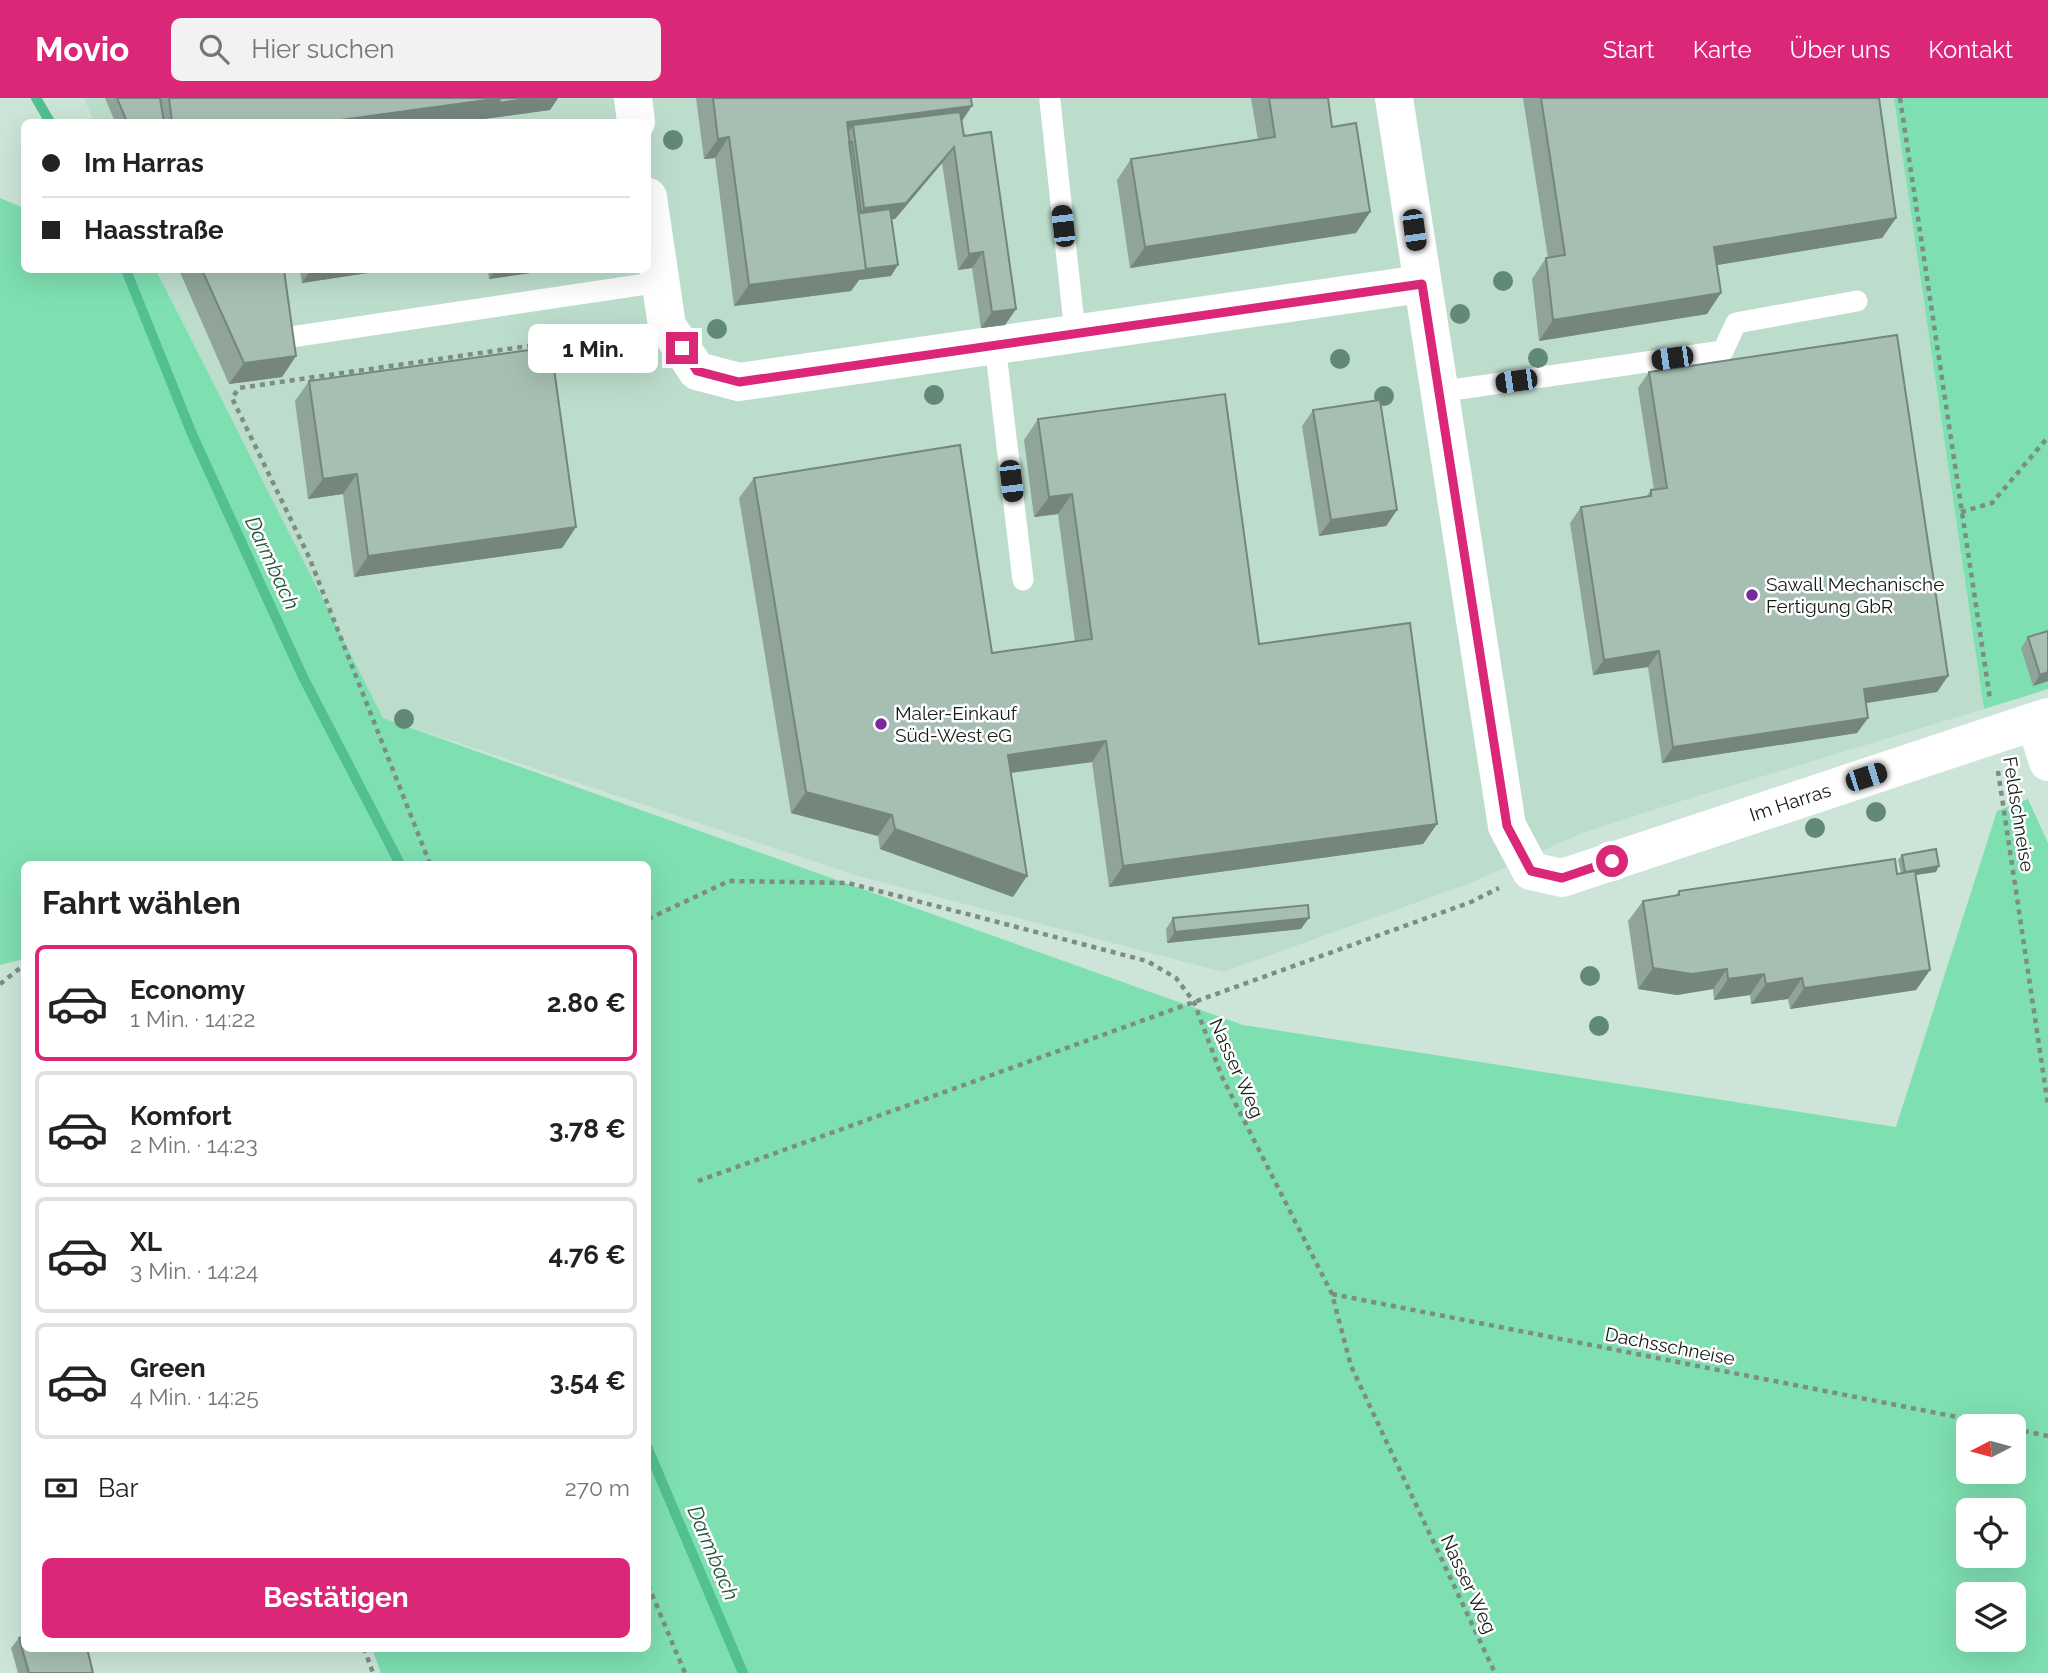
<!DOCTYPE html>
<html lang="de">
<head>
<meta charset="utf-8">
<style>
  :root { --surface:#fff; --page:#f2f2f2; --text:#222; --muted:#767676; --line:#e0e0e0; --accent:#db2777 }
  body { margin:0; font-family:Raleway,sans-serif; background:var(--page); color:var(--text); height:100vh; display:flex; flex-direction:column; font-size:26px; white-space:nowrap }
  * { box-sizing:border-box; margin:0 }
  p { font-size:23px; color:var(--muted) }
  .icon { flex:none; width:38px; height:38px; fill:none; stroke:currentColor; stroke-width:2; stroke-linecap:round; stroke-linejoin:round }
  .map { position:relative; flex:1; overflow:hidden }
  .drawer { position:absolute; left:21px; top:763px; width:630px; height:791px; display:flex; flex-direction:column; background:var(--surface); border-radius:10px; box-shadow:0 7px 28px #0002 }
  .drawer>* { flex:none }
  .hud { position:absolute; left:21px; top:21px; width:630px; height:154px; border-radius:10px; box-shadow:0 7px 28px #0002; display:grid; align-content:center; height:154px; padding:0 21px; background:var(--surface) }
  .needle { width:46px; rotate:264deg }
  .tools { position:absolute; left:1956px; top:1316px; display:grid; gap:14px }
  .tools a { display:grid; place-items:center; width:70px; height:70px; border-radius:10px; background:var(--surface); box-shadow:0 7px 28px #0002; font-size:35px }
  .end { position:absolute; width:32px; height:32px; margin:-16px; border:9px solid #db2777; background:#fff; box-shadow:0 0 0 4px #fff }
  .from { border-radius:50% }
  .bubble { position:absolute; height:49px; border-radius:10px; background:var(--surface); box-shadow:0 7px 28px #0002; font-size:23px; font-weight:700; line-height:49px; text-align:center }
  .car { position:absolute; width:21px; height:42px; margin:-21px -10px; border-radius:9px; box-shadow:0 0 5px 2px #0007; background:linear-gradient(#222 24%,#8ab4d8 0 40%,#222 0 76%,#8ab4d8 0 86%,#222 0) }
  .hud b { display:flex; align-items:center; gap:24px; height:66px; font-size:26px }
  .hud b+b { border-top:2px solid var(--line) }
  .hud i { width:18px; height:18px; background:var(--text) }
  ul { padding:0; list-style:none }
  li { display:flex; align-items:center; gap:21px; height:116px; margin:0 14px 10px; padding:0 7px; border:4px solid var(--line); border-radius:10px }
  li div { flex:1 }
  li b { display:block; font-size:26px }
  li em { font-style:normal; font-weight:700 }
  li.on { border-color:var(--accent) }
  li>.icon { width:63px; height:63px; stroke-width:1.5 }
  h2 { padding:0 21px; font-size:32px; line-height:84px }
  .pay { display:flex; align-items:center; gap:18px; height:77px; padding:0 21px; font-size:26px }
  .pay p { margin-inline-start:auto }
  .action { display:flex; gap:14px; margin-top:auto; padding:14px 21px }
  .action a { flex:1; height:80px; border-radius:10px; background:var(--accent); color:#fff; font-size:28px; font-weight:700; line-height:80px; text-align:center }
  header { display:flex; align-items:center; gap:42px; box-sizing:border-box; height:98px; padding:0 35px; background:var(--accent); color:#fff }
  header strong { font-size:33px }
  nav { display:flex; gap:38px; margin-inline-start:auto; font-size:24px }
  .search { width:490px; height:63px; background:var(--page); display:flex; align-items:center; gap:18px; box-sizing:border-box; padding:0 24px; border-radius:10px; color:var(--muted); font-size:26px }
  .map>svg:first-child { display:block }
  .built { fill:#bdddcc }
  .green { fill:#7edfb1; fill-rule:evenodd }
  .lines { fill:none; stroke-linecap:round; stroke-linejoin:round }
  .stream { stroke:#53c090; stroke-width:10 }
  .path { stroke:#7c8d84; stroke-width:4.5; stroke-dasharray:5 5; stroke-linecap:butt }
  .service { stroke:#fff; stroke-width:21 }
  .minor { stroke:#fff; stroke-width:38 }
  .tree { fill:#628877 }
  .wall { fill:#90a499 }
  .shaded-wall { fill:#75867d }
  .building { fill:#a7bfb2; stroke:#75867d; stroke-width:2 }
  .route { stroke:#db2777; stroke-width:9 }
  .poi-dot { fill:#762a9c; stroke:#fff; stroke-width:2.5 }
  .labels { text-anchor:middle; stroke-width:5; stroke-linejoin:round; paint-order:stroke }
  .poi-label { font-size:19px; fill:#131b17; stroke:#fff; text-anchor:start }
  .street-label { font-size:19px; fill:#131b17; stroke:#fff }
  .water-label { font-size:21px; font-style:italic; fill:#27543f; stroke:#fff }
</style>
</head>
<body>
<header>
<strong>Movio</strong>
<div class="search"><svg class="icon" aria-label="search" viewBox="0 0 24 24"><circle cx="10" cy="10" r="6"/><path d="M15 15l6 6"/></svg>Hier suchen</div>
<nav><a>Start</a><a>Karte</a><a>Über uns</a><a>Kontakt</a></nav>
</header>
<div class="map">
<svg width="2048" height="1575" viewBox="0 0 2048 1575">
  <rect width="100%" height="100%" fill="#cde5d8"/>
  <path class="built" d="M84,0H1894L1984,611L1678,704L1580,736L1468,786L1223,874L854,777L383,620L156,172H648V24H94Z"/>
  <path class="green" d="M1894,0H2048V591L1984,611Z
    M0,100L24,110V172H156L383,620L1243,927L1896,1029L1997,713L2028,701L2048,745V1575H381L372,1551L648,1550V766H24V861L0,867ZM1969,1328H2014V1374H1969ZM1969,1412H2014V1458H1969ZM1969,1496H2014V1542H1969Z"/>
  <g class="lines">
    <path class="stream" d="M36,0L50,24
      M126,172L192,336L303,579L400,766
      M648,1351L743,1575"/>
    <path class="path" d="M1900,0L1990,601
      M1961,414L1992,405L2048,339
      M1998,673L2048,1007
      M430,766L309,459L232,300L239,290L632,233
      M648,821L729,783L848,785L1147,863L1176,880L1194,904L1222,979L1332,1196L1351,1268L1495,1575
      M0,886L24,867
      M698,1083L1471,804L1499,790
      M1332,1196L2003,1328
      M2014,1331L2048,1338
      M648,1487L685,1575
      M364,1550L373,1575"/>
    <path class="service" d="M1050,3L1075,235
      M291,239L660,184
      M995,247L1023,482
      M1438,294L1723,253L1736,225L1857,203"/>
    <path class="minor" d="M633,0L636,24
      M1394,0L1507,728L1531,773L1562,780L2048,619
      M648,99L667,228L697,273L739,284L1421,186
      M2035,623L2048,664"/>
  </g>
  <g class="tree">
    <circle cx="673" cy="42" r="10"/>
    <circle cx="1503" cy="183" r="10"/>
    <circle cx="1460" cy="216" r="10"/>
    <circle cx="717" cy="231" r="10"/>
    <circle cx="1538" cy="260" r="10"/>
    <circle cx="1340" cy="261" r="10"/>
    <circle cx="934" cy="297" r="10"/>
    <circle cx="1384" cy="298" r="10"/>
    <circle cx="404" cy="621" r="10"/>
    <circle cx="1876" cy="714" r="10"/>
    <circle cx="1815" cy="730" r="10"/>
    <circle cx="1590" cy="878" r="10"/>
    <circle cx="1599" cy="928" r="10"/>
  </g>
  <path class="wall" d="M105,0H558L550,12L461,24H115Z
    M696,0H971L962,23L964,38L1016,211L1005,227L981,230L972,170L958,172L942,65L895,121H892L891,178L859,182L851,193L734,208L715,60L704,61Z
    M1251,0H1328L1332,29L1370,114L1356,135L1130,170L1117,82L1131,61L1258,42Z
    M1523,0H1879L1896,120L1882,140L1717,167L1707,216L1539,243L1532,181L1546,160H1548Z
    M179,172H284L296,258L282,279L229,286Z
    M300,172H387L302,185Z
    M488,172H552L489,181Z
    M1649,274L1948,578L1937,594L1866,605L1868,620L1857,635L1662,665L1648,569L1593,577L1570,425L1581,409L1646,399L1651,392H1654L1638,290Z
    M309,283L576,429L562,450L354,479L343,396L308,401L295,303Z
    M1313,312L1397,412L1386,428L1319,438L1302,328Z
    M1038,321L1437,726L1423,746L1109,789L1092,664L1011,675L1013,799L880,751L878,738L791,715L739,400L754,380L992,555L1075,544L1058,416L1034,419L1024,342Z
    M2028,539L2048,583L2033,588L2021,550Z
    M1902,757L1936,774L1916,777L1930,872L1916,892L1790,911L1788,901L1751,906L1750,897L1714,902L1713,891L1677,897L1638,891L1628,823L1643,803L1675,798L1679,793L1901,775L1898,762Z
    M1173,820L1301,831L1167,845L1166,831Z
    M19,1540L93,1575H18L11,1550Z"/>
  <path class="shaded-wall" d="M501,0H558L550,12L461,24H326Z
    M972,8L958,29L853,27L842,43L847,24Z
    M729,39L715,60L704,61L718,41Z
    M954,49L942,65L895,121L853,126L864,110Z
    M1370,114L1356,135L1130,170L1145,149Z
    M1896,120L1882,140L1699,170L1714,149Z
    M983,154L972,170L958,172L969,156Z
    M898,167L891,178L859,182L851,193L734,208L749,187Z
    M311,172H387L302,185Z
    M496,172H552L489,181Z
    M1721,195L1707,216L1539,243L1553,222Z
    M1016,211L1005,227L981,230L992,214Z
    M296,258L282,279L229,286L244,265Z
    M357,376L343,396L308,401L323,381Z
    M1072,396L1058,416L1034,419L1049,399Z
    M1397,412L1386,428L1319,438L1331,422Z
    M576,429L562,450L354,479L368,458Z
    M1659,553L1648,569L1593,577L1604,562Z
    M2048,574V583L2033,588L2040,577Z
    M1948,578L1937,594L1853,607L1864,591Z
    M1868,620L1857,635L1662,665L1673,649Z
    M1106,643L1092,664L994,677L1008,657Z
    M806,694L892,717L878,738L791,715Z
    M1437,726L1423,746L1109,789L1123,768Z
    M895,731L1027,778L1013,799L880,751Z
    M1939,768L1936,774L1901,779L1905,774Z
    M1309,820L1301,831L1167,845L1175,834Z
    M1653,870L1727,871L1713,891L1677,897L1638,891Z
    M1930,872L1916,892L1790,911L1804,890Z
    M1764,876L1750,897L1714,902L1728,881Z
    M1802,880L1788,901L1751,906L1766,886Z"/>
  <path class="building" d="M117,0H160L164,24H127Z
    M169,0H501L326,24H172Z
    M501,0H533L498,5Z
    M713,0H971L972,8L847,24L866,172L749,187L729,39L718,41Z
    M1269,0H1328L1332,29L1356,25L1370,114L1145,149L1131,61L1275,39Z
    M1541,0H1879L1896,120L1714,149L1721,195L1553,222L1546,160L1565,157Z
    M960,14L964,38L991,34L1016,211L992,214L983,154L969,156L954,49L906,105L864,110L853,27Z
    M849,44H852L861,115L890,111L898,167L866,171Z
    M202,172H284L296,258L244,265Z
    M1897,237L1948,578L1864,591L1868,620L1673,649L1659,553L1604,562L1581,409L1651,398V392L1667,390L1649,274Z
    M551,249L576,429L368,458L357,376L323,381L309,283Z
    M1225,296L1259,546L1410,525L1437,726L1123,768L1106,643L1008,657L1027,778L895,731L892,717L806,694L754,380L960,347L992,555L1092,541L1072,396L1049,399L1038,321Z
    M1380,302L1397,412L1331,422L1313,312Z
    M2048,533V574L2040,577L2028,539Z
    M1936,751L1939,768L1905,774L1902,757Z
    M1895,761L1897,776L1915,773L1930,872L1804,890L1802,880L1766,886L1764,876L1728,881L1727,871L1692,876L1653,870L1643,803L1679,797V793Z
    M1308,807L1309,820L1175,834L1173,820Z
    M24,1538V1550H87L93,1575H29L19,1540Z"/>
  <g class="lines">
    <path class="route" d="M682,250L697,273L739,284L1422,186L1507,728L1531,773L1562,780L1612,763"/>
  </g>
  <g class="poi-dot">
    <circle cx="1752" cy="497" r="7"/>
    <circle cx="881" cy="626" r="7"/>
  </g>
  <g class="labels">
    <g class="poi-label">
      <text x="1766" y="493">Sawall Mechanische<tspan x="1766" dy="22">Fertigung GbR</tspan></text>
      <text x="895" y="622">Maler-Einkauf<tspan x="895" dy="22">Süd-West eG</tspan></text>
    </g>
    <g class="street-label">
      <text transform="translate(1790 704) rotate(-18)" y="7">Im Harras</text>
      <text transform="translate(2019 716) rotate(81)" y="7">Feldschneise</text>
      <text transform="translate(1237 970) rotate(66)" y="7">Nasser Weg</text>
      <text transform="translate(1670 1248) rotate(11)" y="7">Dachsschneise</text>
      <text transform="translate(1469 1486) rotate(65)" y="7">Nasser Weg</text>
    </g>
    <g class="water-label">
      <text transform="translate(272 465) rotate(65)" y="7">Darmbach</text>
      <text transform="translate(713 1455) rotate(67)" y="7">Darmbach</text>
    </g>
  </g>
</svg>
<div class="tools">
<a><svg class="needle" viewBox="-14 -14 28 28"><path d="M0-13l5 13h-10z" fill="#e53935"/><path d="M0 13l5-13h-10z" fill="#767676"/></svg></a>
<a><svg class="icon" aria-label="locate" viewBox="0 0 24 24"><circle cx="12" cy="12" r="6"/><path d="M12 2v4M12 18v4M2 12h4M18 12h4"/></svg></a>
<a><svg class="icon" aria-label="layers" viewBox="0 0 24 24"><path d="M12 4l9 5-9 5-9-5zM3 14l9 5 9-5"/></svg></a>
</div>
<i class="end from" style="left:1612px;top:763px"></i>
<i class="end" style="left:682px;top:250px"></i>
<div class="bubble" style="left:528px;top:226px;width:130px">1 Min.</div>
<i class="car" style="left:1063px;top:128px;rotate:354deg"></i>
<i class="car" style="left:1414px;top:132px;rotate:172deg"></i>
<i class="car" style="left:1672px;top:260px;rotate:262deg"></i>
<i class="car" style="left:1516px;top:283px;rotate:262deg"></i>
<i class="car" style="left:1011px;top:383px;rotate:173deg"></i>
<i class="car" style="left:1866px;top:679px;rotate:72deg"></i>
<div class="hud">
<b><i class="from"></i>Im Harras</b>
<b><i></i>Haasstraße</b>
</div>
<section class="drawer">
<h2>Fahrt wählen</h2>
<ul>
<li class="on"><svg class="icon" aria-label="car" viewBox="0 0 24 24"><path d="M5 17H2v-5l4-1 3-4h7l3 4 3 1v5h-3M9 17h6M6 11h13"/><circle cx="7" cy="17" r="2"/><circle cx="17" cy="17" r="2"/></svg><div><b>Economy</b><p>1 Min. · 14:22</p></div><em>2.80 €</em></li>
<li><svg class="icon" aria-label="car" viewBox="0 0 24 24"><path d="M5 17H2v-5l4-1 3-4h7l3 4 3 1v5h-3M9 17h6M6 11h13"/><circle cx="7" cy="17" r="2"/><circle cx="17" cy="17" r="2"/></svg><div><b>Komfort</b><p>2 Min. · 14:23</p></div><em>3.78 €</em></li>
<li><svg class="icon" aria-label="car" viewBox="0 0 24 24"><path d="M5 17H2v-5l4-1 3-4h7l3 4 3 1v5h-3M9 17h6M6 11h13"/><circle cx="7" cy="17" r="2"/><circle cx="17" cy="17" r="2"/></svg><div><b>XL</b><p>3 Min. · 14:24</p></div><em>4.76 €</em></li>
<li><svg class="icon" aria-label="car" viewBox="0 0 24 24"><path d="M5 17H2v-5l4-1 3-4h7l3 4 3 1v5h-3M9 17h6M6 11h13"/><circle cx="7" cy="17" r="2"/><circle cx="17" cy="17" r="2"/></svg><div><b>Green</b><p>4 Min. · 14:25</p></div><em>3.54 €</em></li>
</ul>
<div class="pay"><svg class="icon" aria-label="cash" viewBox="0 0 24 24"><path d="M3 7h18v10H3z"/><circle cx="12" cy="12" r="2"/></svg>Bar<p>270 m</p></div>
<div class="action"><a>Bestätigen</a></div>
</section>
</div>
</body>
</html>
